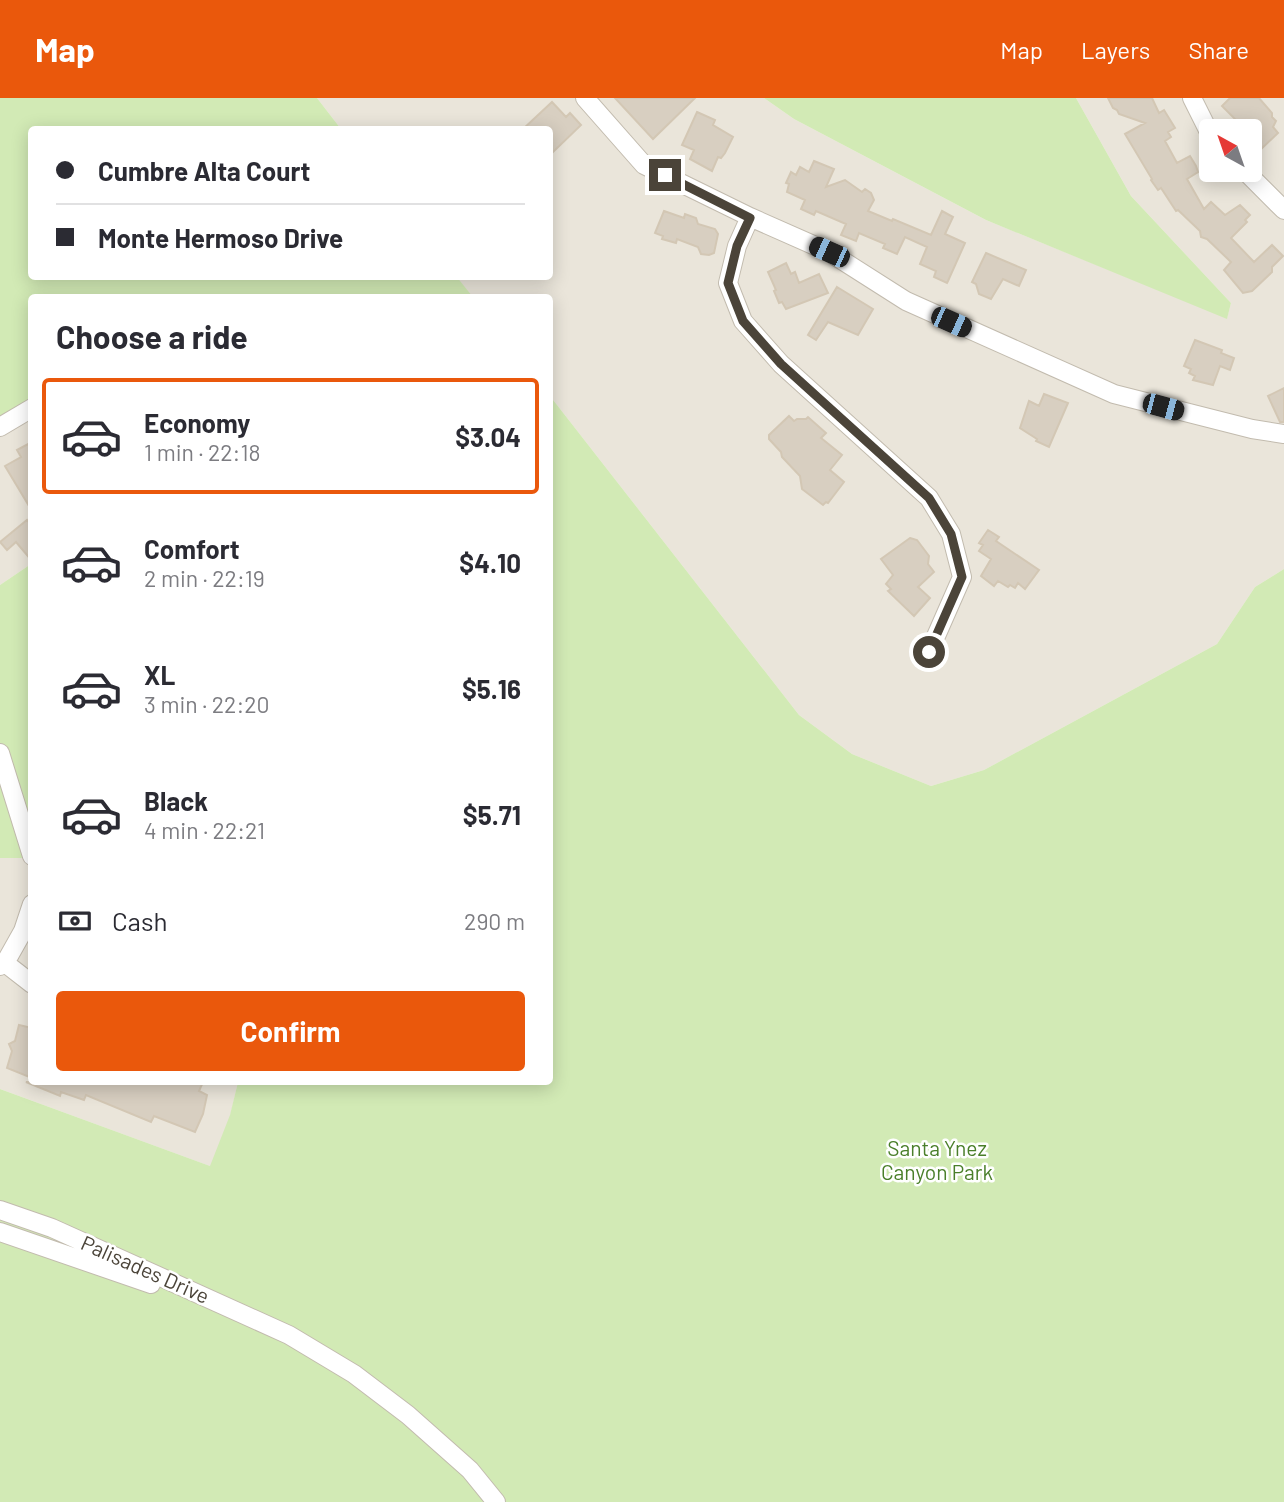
<!DOCTYPE html>
<html lang="en">
<head>
<meta charset="utf-8">
<style>
  :root { --surface:#fff; --page:#f2f2f3; --text:#2b2b33; --muted:#7c7c81; --line:#e1e1e2; --accent:#ea580c }
  body { margin:0; font-family:Barlow,sans-serif; background:var(--page); color:var(--text); height:100vh; display:flex; flex-direction:column; font-size:26px; white-space:nowrap }
  * { box-sizing:border-box; margin:0 }
  p { font-size:23px; color:var(--muted) }
  .icon { flex:none; width:38px; height:38px; fill:none; stroke:currentColor; stroke-width:2; stroke-linecap:round; stroke-linejoin:round }
  .map { position:relative; flex:1; overflow:hidden }
  .panel { position:absolute; left:28px; top:196px; width:525px; height:791px; display:flex; flex-direction:column; background:var(--surface); border-radius:7px; box-shadow:0 4px 18px #0003 }
  .panel>* { flex:none }
  .top-card { position:absolute; left:28px; top:28px; width:525px; height:154px; border-radius:7px; box-shadow:0 4px 18px #0003; display:grid; align-content:center; height:154px; padding:0 28px; background:var(--surface) }
  .needle { width:46px; rotate:320deg }
  .buttons { position:absolute; left:1199px; top:21px; display:grid; gap:14px }
  .buttons a { display:grid; place-items:center; width:63px; height:63px; border-radius:7px; background:var(--surface); box-shadow:0 4px 18px #0003; font-size:35px }
  .end { position:absolute; width:32px; height:32px; margin:-16px; border:9px solid #4b4439; background:#fff; box-shadow:0 0 0 4px #fff }
  .from { border-radius:50% }
  .car { position:absolute; width:21px; height:42px; margin:-21px -10px; border-radius:9px; box-shadow:0 0 5px 2px #0007; background:linear-gradient(#222 24%,#8ab4d8 0 40%,#222 0 76%,#8ab4d8 0 86%,#222 0) }
  .top-card b { display:flex; align-items:center; gap:24px; height:66px; font-size:26px }
  .top-card b+b { border-top:2px solid var(--line) }
  .top-card i { width:18px; height:18px; background:var(--text) }
  ul { padding:0; list-style:none }
  li { display:flex; align-items:center; gap:21px; height:116px; margin:0 14px 10px; padding:0 14px; border:4px solid transparent; border-radius:7px }
  li div { flex:1 }
  li b { display:block; font-size:26px }
  li em { font-style:normal; font-weight:700 }
  li.selected { border-color:var(--accent) }
  li>.icon { width:63px; height:63px; stroke-width:1.5 }
  h2 { padding:0 28px; font-size:32px; line-height:84px }
  .pay { display:flex; align-items:center; gap:18px; height:77px; padding:0 28px; font-size:26px }
  .pay p { margin-inline-start:auto }
  .action { display:flex; gap:14px; margin-top:auto; padding:14px 28px }
  .action a { flex:1; height:80px; border-radius:7px; background:var(--accent); color:#fff; font-size:28px; font-weight:700; line-height:80px; text-align:center }
  header { display:flex; align-items:center; gap:42px; box-sizing:border-box; height:98px; padding:0 35px; background:var(--accent); color:#fff }
  header strong { font-size:33px }
  nav { display:flex; gap:38px; margin-inline-start:auto; font-size:24px }
  .map>svg:first-child { display:block }
  .residential { fill:#eae5da; fill-rule:evenodd }
  .green { fill:#d2eab5 }
  .building { fill:#d8cfc1; stroke:#d3c7b4; stroke-width:2 }
  .lines { fill:none; stroke-linecap:round; stroke-linejoin:round }
  .minor-casing { stroke:#c2bbae; stroke-width:20 }
  .minor { stroke:#fff; stroke-width:18 }
  .route { stroke:#4b4439; stroke-width:9 }
  .labels { text-anchor:middle; stroke-width:5; stroke-linejoin:round; paint-order:stroke }
  .park-label { font-size:21px; fill:#4a7f2a; stroke:#fff }
  .street-label { font-size:21px; fill:#4b4439; stroke:#fff }
</style>
</head>
<body>
<header>
<strong>Map</strong>
<nav><a>Map</a><a>Layers</a><a>Share</a></nav>
</header>
<div class="map">
<svg width="1284" height="1404" viewBox="0 0 1284 1404">
  <rect width="100%" height="100%" fill="#f6f3ec"/>
  <path class="residential" d="M317,0H764L794,21L986,122L1227,220L1231,205L1131,98L1076,0H1284V471L1255,489L1217,546L984,672L931,688L852,656L799,617L550,298V200L473,199L456,179L550,178V32L341,31ZM1211,33H1250V72H1211Z
    M31,310V466L0,487V329Z
    M0,760H31L32,984H238L218,1071L0,991Z"/>
  <path class="green" d="M0,0H317L341,31L32,32V178H456L473,199L32,200L31,310L0,329Z
    M764,0H1076L1131,98L1231,205L1227,221L986,122L794,21Z
    M550,298L799,617L852,656L931,688L984,672L1217,546L1255,489L1284,471V1404H0V991L210,1068L230,1017L238,984H550Z
    M31,466V760H0V487Z"/>
  <path class="building" d="M615,0H695L653,41Z
    M1108,0H1152L1159,15L1164,12L1175,30L1168,34L1171,39L1165,43L1177,65L1190,58L1196,68L1198,74L1187,81L1204,111L1211,104L1225,117L1240,107L1250,117L1245,122L1247,124L1231,140L1254,164L1272,147L1283,158L1272,169V174L1252,193L1243,195L1224,172L1231,164L1207,141L1201,139L1200,133L1178,112L1176,113L1161,90L1158,92L1151,82L1152,81L1125,36L1145,25L1119,16L1117,12L1113,10Z
    M1230,0H1259L1272,15V19L1276,23L1273,29L1278,35L1258,54L1250,45V33H1244L1241,27L1222,8Z
    M552,4L566,19L570,15L581,27L550,57V32H522Z
    M697,14L715,22L713,27L733,39L725,55L721,60L718,59L712,73L690,61L694,52L682,47Z
    M814,63L834,71L826,89L845,82L862,94L865,91L871,95L874,102L868,113L892,123L893,121L931,137L942,113L953,119L945,136L965,145L948,183L947,185L934,179L936,173L920,166L927,149L905,139L897,156L883,150L885,146L859,135L856,143L841,137L846,126L816,113L814,117L801,111L805,102L787,94L789,86L786,85L791,74L796,77L800,69L809,74Z
    M664,113L684,120L685,116L696,120L698,126L715,131L718,136L714,155L709,157L701,156L698,149L677,141L676,145L662,141L663,138L655,135Z
    M986,155L1026,172L1019,188L1003,181L991,201L979,196L976,186L972,184Z
    M786,165L791,176L795,174L799,185L819,176L828,195L786,211L782,204L779,205L774,193L776,192L768,174Z
    M837,189L873,211L858,237L828,224L816,242L808,237Z
    M1195,242L1222,252L1221,255L1234,260L1230,272L1220,268L1213,287L1193,282L1195,278L1189,275L1191,271L1184,268Z
    M1284,290V324H1280L1268,298Z
    M1044,296L1068,305L1049,349L1036,343L1037,341L1020,330L1029,303L1039,308Z
    M789,318L794,323L797,321H806L808,319L826,335L821,340L842,357L830,372L844,384L828,405L826,404L823,407L802,391L800,378L782,359L781,354L769,341V337Z
    M32,344V413L5,368L21,359L17,352Z
    M27,422L32,428V463L16,444L7,452L0,444Z
    M988,432L999,439L996,443L1039,472L1025,491L1018,485L1015,490L1010,487L1008,489L998,483L994,488L981,478L991,461L979,453L983,447L979,445Z
    M910,440L917,442L929,458L928,466L934,474L918,489L930,500L914,518L888,493L891,491L886,486L893,477L881,461Z
    M19,927L32,930V980L7,970L12,953L9,946L15,943Z
    M26,984H203L199,993L207,997L203,1016L195,1034L154,1018L151,1024L86,997L84,1002L61,994L60,998Z"/>
  <g class="lines">
    <g class="minor-casing">
      <path id="minor" d="M585,0L644,67L750,119L829,154L906,203L1114,296L1252,331L1284,336
        M1192,0L1211,38
        M1244,72L1284,112
        M750,119L737,148L728,185L743,223L781,266L929,400L951,436L962,479L929,554
        M0,329L32,310
        M0,655L32,758
        M5,865L32,886
        M0,868L5,865L23,833L32,806
        M0,1112L52,1130L289,1237L354,1276L408,1317L470,1372L496,1404
        M0,1134L151,1186"/>
    </g>
    <use href="#minor" class="minor"/>
  </g>
  <g class="lines">
    <path class="route" d="M665,77L750,120L737,148L728,185L743,223L781,266L929,400L951,436L962,479L929,554"/>
  </g>
  <g class="labels">
    <g class="park-label">
      <text x="937" y="1058">Santa Ynez<tspan x="937" dy="24">Canyon Park</tspan></text>
    </g>
    <g class="street-label">
      <text transform="translate(145 1172) rotate(24)" y="7">Palisades Drive</text>
    </g>
  </g>
</svg>
<div class="buttons">
<a><svg class="needle" viewBox="-14 -14 28 28"><path d="M0-13l5 13h-10z" fill="#e53935"/><path d="M0 13l5-13h-10z" fill="#7c7c81"/></svg></a>
</div>
<i class="end from" style="left:929px;top:554px"></i>
<i class="end" style="left:665px;top:77px"></i>
<i class="car" style="left:829px;top:154px;rotate:294deg"></i>
<i class="car" style="left:951px;top:224px;rotate:114deg"></i>
<i class="car" style="left:1163px;top:309px;rotate:105deg"></i>
<div class="top-card">
<b><i class="from"></i>Cumbre Alta Court</b>
<b><i></i>Monte Hermoso Drive</b>
</div>
<section class="panel">
<h2>Choose a ride</h2>
<ul>
<li class="selected"><svg class="icon" aria-label="car" viewBox="0 0 24 24"><path d="M5 17H2v-5l4-1 3-4h7l3 4 3 1v5h-3M9 17h6M6 11h13"/><circle cx="7" cy="17" r="2"/><circle cx="17" cy="17" r="2"/></svg><div><b>Economy</b><p>1 min · 22:18</p></div><em>$3.04</em></li>
<li><svg class="icon" aria-label="car" viewBox="0 0 24 24"><path d="M5 17H2v-5l4-1 3-4h7l3 4 3 1v5h-3M9 17h6M6 11h13"/><circle cx="7" cy="17" r="2"/><circle cx="17" cy="17" r="2"/></svg><div><b>Comfort</b><p>2 min · 22:19</p></div><em>$4.10</em></li>
<li><svg class="icon" aria-label="car" viewBox="0 0 24 24"><path d="M5 17H2v-5l4-1 3-4h7l3 4 3 1v5h-3M9 17h6M6 11h13"/><circle cx="7" cy="17" r="2"/><circle cx="17" cy="17" r="2"/></svg><div><b>XL</b><p>3 min · 22:20</p></div><em>$5.16</em></li>
<li><svg class="icon" aria-label="car" viewBox="0 0 24 24"><path d="M5 17H2v-5l4-1 3-4h7l3 4 3 1v5h-3M9 17h6M6 11h13"/><circle cx="7" cy="17" r="2"/><circle cx="17" cy="17" r="2"/></svg><div><b>Black</b><p>4 min · 22:21</p></div><em>$5.71</em></li>
</ul>
<div class="pay"><svg class="icon" aria-label="cash" viewBox="0 0 24 24"><path d="M3 7h18v10H3z"/><circle cx="12" cy="12" r="2"/></svg>Cash<p>290 m</p></div>
<div class="action"><a>Confirm</a></div>
</section>
</div>
</body>
</html>
